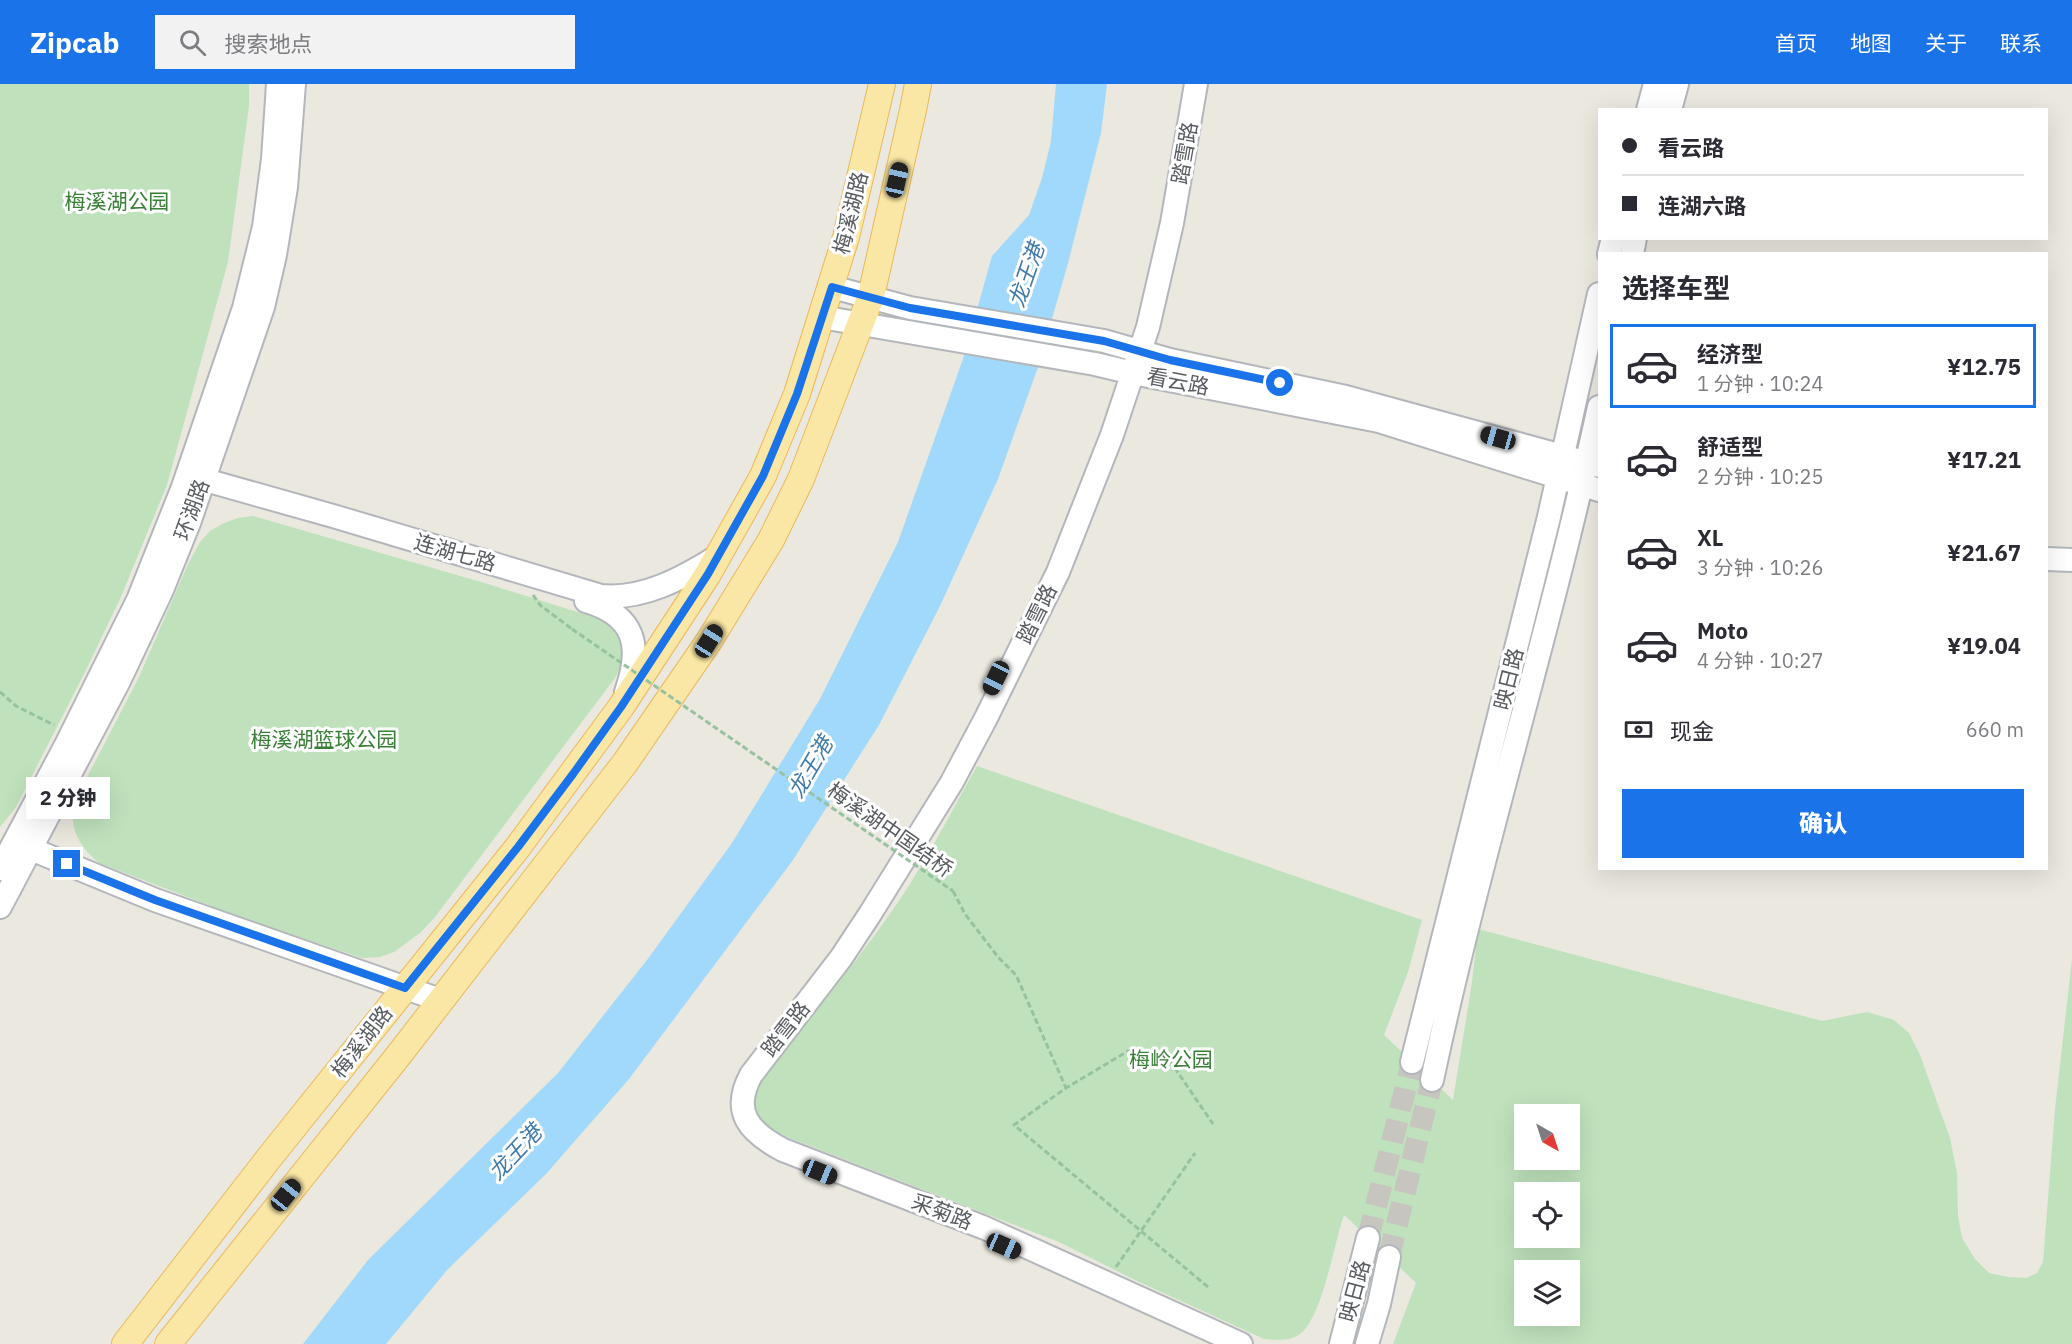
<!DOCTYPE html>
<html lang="zh">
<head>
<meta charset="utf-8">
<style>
  :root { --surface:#fff; --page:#f2f2f3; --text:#2b2b33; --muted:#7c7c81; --line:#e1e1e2; --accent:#1a73e8 }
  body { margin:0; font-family:"IBM Plex Sans","Noto Sans SC",sans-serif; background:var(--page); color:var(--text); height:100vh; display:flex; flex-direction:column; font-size:22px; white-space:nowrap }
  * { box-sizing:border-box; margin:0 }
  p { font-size:20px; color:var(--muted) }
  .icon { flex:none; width:33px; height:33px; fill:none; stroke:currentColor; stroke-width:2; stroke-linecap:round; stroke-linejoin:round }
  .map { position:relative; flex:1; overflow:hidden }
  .sheet { position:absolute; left:1598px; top:168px; width:450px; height:618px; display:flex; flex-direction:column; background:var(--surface); border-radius:0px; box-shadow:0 6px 24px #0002 }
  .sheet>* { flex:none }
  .hud { position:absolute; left:1598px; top:24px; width:450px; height:132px; border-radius:0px; box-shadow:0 6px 24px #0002; display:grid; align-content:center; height:132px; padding:0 24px; background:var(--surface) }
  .needle { width:39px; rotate:141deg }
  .buttons { position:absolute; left:1514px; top:1020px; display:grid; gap:12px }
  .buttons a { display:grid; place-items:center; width:66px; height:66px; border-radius:0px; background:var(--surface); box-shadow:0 6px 24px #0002; font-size:30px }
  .end { position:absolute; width:27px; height:27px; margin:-14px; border:8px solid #1a73e8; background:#fff; box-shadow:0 0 0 3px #fff }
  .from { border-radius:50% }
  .bubble { position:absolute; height:42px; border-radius:0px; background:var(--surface); box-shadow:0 6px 24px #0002; font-size:20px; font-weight:800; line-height:42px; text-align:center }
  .car { position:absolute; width:18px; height:36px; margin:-18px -9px; border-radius:8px; box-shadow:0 0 4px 2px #0007; background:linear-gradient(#222 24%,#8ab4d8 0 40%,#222 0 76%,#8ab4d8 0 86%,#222 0) }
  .hud b { display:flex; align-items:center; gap:21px; height:57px; font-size:22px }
  .hud b+b { border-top:2px solid var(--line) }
  .hud i { width:15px; height:15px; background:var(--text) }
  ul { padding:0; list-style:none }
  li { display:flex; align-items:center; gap:18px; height:84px; margin:0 12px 9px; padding:0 12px; border:3px solid transparent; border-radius:0px }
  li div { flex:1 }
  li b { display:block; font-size:22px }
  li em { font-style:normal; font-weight:800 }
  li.on { border-color:var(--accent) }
  li>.icon { width:54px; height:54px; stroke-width:1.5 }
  h2 { padding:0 24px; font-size:27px; line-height:72px }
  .pay { display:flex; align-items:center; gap:15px; height:66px; padding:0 24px; font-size:22px }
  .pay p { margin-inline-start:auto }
  .action { display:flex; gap:12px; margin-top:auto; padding:12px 24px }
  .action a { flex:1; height:69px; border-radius:0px; background:var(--accent); color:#fff; font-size:24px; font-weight:800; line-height:69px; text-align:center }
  header { display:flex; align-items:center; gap:36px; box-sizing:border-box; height:84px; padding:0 30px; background:var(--accent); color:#fff }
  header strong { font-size:28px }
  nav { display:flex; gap:33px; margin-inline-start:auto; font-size:21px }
  .search { width:420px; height:54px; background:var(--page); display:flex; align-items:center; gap:15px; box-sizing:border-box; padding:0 21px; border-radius:0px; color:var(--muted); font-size:22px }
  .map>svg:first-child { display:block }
  .green { fill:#bfe2bc; fill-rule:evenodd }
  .water { fill:#a0d9fb }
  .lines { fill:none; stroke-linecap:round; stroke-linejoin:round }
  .secondary-tunnel { stroke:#c6c5bf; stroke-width:22; stroke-dasharray:22 11; stroke-linecap:butt }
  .secondary-casing { stroke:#b3b7bc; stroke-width:26 }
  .primary-casing { stroke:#eab859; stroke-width:28 }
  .path { stroke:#96c2a0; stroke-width:3; stroke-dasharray:6 3; stroke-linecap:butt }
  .secondary { stroke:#fff; stroke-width:22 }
  .primary { stroke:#fbe7a5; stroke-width:26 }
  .path-bridge { stroke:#96c2a0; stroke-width:3; stroke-dasharray:6 3; stroke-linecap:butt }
  .route { stroke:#1a73e8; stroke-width:8 }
  .labels { text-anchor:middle; stroke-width:6; stroke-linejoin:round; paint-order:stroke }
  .street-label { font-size:21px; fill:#585c60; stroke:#fff }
  .park-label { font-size:21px; fill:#398037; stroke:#fff }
  .water-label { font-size:22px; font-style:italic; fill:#407aab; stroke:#fff }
</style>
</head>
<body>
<header>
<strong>Zipcab</strong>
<div class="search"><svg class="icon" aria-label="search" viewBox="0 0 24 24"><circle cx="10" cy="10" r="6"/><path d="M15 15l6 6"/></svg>搜索地点</div>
<nav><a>首页</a><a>地图</a><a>关于</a><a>联系</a></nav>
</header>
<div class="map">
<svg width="2072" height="1260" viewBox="0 0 2072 1260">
  <rect width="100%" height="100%" fill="#ebe8df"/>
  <path class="green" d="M0,0H249V22L228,178L167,401L120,515L84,590L16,723L0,743Z
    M253,432L488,500L587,531C618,542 632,563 615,594L435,833L420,849L394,868L380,873L362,874L245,835L99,779C79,762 70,746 73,720L139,593L188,480L200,458L210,447L224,439L238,434Z
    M977,682L1422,836L1408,888L1384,951L1453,1016L1472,898L1478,845L1822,937L1867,928L1894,936L1909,949L1920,971L1950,1054L1957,1089L1958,1132L1962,1154L1975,1175L1989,1189L2008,1193L2026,1194L2037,1189L2043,1178L2055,1025L2072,875V1260H1393L1416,1199L1344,1131C1334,1158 1322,1239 1297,1252C1288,1257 1274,1256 1264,1255L1135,1196L1059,1158L787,1053C773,1046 749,1034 753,1014C757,990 783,966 799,947C832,908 864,867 894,824C925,779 950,730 977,682ZM1524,1030H1569V1076H1524ZM1524,1108H1569V1154H1524ZM1524,1186H1569V1232H1524Z"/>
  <path class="water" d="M1056,0H1107L1101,49L1067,183L1037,286L998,395L940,522L879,641L793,776L629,995L546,1090L448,1185L386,1260H303L368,1176L558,989L647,876L732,759L820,615L898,458L964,272L992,172L1029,131L1042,94L1051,57Z"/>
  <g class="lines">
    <path class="secondary-tunnel" d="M1368,1154L1412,978
      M1389,1173L1432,996"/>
    <g class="secondary-casing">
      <path id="secondary" d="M1196,0L1172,139L1148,243L1112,351L1058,488L986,634L952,698L870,830L841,874L751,991C731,1028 749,1048 783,1066L985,1144L1241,1260
        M1648,26L1655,0
        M1670,26L1677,0
        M1609,170L1613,154
        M1632,170L1635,154
        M832,203L910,224L1104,257L1170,276L1346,313L1599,382
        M821,233L1095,280L1133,289L1379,337L1599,406
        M191,392L333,432L601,512C643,516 683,494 718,472
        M2046,475L2072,476
        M586,517C636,532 642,562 626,608
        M19,760L155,816L440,916
        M0,785L66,661L138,516L183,403L244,224L264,143L273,75L278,0
        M0,823L119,597L162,506L189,439L263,223L275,171L286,103L294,0
        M1412,978L1548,437L1599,210
        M1432,996C1480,770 1550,549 1599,323
        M1341,1260L1368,1154
        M1367,1260L1379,1220L1389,1173"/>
    </g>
    <g class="primary-casing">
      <path id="primary" d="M125,1260L269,1074L518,763L621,623L708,490L763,392L797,310L846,153L882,0
        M168,1260L398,972L625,679L709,557L771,456L801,395L871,212L913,26L918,0"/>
    </g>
    <path class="path" d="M533,511L540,521L572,545
      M0,608L16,622L54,641
      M953,807L965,830L998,873L1016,891L1066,1004
      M1116,1183L1195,1069
      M1208,1203L1014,1041L1066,1004L1128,967L1168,974L1213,1040"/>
    <use href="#secondary" class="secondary"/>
    <use href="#primary" class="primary"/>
    <path class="path-bridge" d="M572,545L953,807"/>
  </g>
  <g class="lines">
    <path class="route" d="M67,780L155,816L405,904L518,763L573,690L621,623L708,490L763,392L797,310L832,203L910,224L1104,257L1170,276L1280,299"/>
  </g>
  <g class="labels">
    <g class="street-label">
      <text transform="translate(1185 69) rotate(-80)" y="7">踏雪路</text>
      <text transform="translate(851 129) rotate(-76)" y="7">梅溪湖路</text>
      <text transform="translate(1178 298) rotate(11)" y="7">看云路</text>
      <text transform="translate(192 426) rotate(-70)" y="7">环湖路</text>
      <text transform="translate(455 469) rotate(16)" y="7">连湖七路</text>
      <text transform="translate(1037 530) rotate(-64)" y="7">踏雪路</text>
      <text transform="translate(1509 595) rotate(-76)" y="7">映日路</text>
      <text transform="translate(890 746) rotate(35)" y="7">梅溪湖中国结桥</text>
      <text transform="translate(786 945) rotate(-52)" y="7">踏雪路</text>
      <text transform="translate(362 958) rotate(-52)" y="7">梅溪湖路</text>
      <text transform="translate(942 1128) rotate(21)" y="7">采菊路</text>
      <text transform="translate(1355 1207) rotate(-75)" y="7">映日路</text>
    </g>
    <g class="park-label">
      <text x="117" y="125">梅溪湖公园</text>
      <text x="324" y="663">梅溪湖篮球公园</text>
      <text x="1171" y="983">梅岭公园</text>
    </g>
    <g class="water-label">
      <text transform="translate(1026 191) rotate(-71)" y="8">龙王港</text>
      <text transform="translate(810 683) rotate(-60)" y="8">龙王港</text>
      <text transform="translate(515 1068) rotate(-47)" y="8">龙王港</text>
    </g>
  </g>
</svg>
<div class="buttons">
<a><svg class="needle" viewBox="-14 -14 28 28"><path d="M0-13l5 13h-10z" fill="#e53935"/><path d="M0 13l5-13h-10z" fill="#7c7c81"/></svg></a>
<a><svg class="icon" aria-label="locate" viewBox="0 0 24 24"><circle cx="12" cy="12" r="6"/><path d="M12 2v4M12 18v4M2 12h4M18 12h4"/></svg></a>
<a><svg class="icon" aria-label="layers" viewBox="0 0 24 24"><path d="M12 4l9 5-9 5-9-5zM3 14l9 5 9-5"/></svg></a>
</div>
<i class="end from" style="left:1280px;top:299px"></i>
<i class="end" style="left:67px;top:780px"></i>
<div class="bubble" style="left:26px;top:693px;width:84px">2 分钟</div>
<i class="car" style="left:897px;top:96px;rotate:13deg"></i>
<i class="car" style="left:1498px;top:354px;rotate:286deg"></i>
<i class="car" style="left:709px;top:557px;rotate:32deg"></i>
<i class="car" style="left:996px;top:594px;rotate:206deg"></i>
<i class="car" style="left:820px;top:1088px;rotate:112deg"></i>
<i class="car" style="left:286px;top:1111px;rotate:39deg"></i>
<i class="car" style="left:1004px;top:1162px;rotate:114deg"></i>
<div class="hud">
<b><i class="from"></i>看云路</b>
<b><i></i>连湖六路</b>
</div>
<section class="sheet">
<h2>选择车型</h2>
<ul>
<li class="on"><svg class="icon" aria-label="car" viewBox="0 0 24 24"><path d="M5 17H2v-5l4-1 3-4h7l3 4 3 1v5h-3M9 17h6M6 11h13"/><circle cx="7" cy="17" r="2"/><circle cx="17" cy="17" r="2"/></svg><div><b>经济型</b><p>1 分钟 · 10:24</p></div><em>¥12.75</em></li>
<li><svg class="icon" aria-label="car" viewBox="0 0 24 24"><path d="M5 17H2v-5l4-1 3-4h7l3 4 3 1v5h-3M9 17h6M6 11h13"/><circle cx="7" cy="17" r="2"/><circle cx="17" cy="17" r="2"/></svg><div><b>舒适型</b><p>2 分钟 · 10:25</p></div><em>¥17.21</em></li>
<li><svg class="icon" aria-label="car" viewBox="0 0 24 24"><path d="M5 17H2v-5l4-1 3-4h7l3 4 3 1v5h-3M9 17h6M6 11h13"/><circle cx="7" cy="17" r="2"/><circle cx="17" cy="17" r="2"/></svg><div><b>XL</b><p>3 分钟 · 10:26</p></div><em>¥21.67</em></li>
<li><svg class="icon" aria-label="car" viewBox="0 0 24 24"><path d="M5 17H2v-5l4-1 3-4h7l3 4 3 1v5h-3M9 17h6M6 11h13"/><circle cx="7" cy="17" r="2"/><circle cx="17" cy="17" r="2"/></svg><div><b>Moto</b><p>4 分钟 · 10:27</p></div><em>¥19.04</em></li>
</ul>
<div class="pay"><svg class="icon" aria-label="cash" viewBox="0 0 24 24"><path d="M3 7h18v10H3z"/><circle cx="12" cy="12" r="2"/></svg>现金<p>660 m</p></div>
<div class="action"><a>确认</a></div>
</section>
</div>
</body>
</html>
